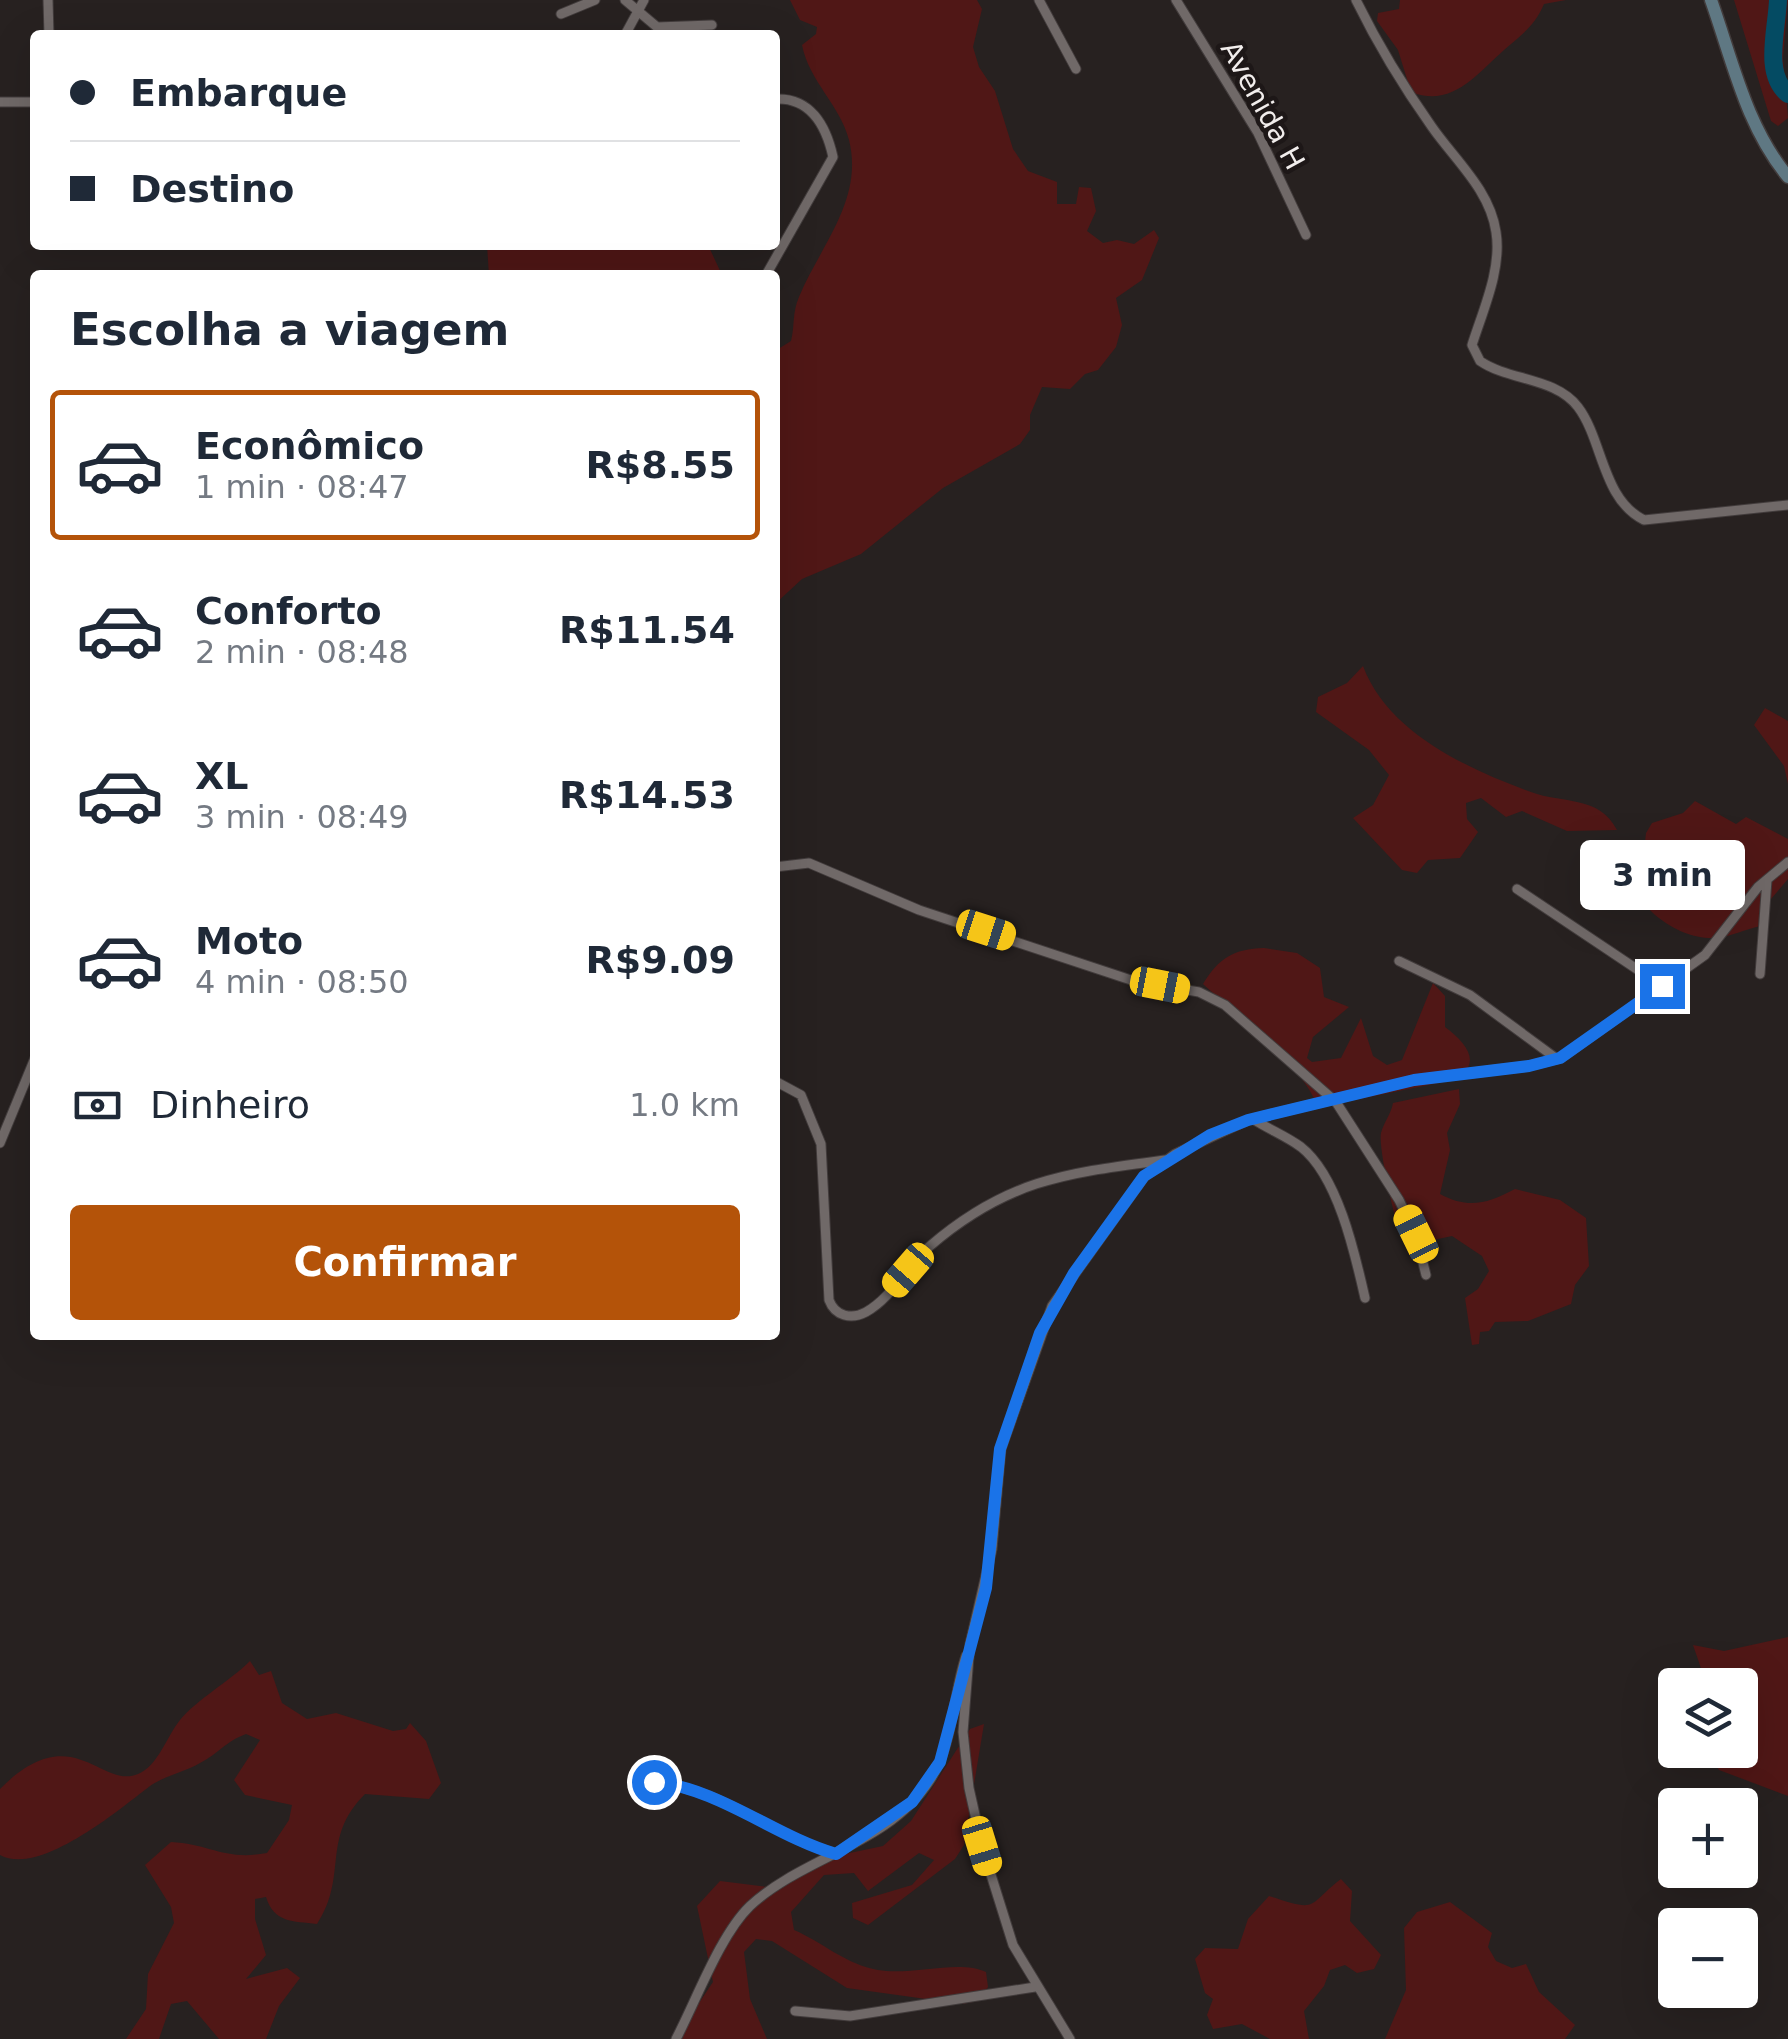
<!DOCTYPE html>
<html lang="pt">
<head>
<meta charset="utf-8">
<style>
  :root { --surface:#fff; --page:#f6f6f7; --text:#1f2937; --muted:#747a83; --line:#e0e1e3; --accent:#b45309 }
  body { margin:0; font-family:"DejaVu Sans",sans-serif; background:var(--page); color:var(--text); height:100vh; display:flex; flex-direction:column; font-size:38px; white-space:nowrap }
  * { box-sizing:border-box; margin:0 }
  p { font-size:32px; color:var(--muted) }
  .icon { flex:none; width:55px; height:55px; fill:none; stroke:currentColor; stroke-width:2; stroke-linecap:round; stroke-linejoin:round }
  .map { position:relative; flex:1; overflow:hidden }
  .side { position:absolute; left:30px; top:270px; width:750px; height:1070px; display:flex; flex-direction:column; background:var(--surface); border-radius:10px; box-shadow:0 10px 40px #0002 }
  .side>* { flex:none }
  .guide { position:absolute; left:30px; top:30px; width:750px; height:220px; border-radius:10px; box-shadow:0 10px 40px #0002; display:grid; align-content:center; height:220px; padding:0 40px; background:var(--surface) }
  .buttons { position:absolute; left:1658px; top:1668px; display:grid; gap:20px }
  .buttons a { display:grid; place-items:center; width:100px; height:100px; border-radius:10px; background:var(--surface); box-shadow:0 10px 40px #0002; font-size:50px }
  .end { position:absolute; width:45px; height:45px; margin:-22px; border:12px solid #1a73e8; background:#fff; box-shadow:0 0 0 5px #fff }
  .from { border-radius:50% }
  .bubble { position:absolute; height:70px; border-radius:10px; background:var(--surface); box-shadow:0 10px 40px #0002; font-size:32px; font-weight:600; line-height:70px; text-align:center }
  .car { position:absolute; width:30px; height:60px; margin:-30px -15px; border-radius:12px; box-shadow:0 0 8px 2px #0007; background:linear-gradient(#f5c518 24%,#345 0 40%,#f5c518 0 76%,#345 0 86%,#f5c518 0) }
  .guide b { display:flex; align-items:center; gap:35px; height:95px; font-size:38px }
  .guide b+b { border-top:2px solid var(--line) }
  .guide i { width:25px; height:25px; background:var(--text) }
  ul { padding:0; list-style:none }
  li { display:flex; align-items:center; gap:30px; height:150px; margin:0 20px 15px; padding:0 20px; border:5px solid transparent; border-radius:10px }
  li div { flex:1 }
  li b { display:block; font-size:38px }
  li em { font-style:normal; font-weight:600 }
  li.on { border-color:var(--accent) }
  li>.icon { width:90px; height:90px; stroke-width:1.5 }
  h2 { padding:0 40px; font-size:45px; line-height:120px }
  .pay { display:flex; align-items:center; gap:25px; height:110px; padding:0 40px; font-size:38px }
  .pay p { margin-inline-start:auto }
  .cta { display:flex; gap:20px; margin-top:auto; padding:20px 40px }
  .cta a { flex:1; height:115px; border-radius:10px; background:var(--accent); color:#fff; font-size:40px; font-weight:600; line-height:115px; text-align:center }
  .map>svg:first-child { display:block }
  .green { fill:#501716 }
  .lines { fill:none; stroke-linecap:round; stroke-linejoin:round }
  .river { stroke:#044b63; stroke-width:18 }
  .minor-casing { stroke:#423c3c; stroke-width:11 }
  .secondary-casing { stroke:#423c3c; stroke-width:15 }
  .minor { stroke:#706968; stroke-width:9 }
  .secondary { stroke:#5f7883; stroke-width:12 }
  .route { stroke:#1a73e8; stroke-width:12 }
  .labels { text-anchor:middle; stroke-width:9; stroke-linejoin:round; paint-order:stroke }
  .street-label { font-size:28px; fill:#f1edec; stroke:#1d1717 }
</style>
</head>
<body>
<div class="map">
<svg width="1788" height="2039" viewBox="0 0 1788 2039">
  <rect width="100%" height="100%" fill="#272120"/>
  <path class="green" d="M790,0H977L982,9L973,47L979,67L995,91L1013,149L1028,171L1057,182V204H1076L1079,187L1091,188L1096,211L1087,231L1103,243L1117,240L1134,244L1154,230L1159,238L1142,280L1116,298L1122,325L1116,347L1098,370L1085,374L1070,389L1042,387L1030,415V430L1020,444L943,488L861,554L802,579L775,604V351L791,341C795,325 792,313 799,297C820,246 864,200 849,140C840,105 809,81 802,45L816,34L817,27L800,20Z
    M1400,0H1566L1544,4C1534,27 1522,34 1504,50C1476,75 1452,108 1411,92L1398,50L1377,21L1378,13L1399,9Z
    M1734,0H1788L1783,58L1788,118L1778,126L1771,121Z
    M487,245H708L722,275H489Z
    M1363,666C1388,733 1468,769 1531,792C1563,804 1599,795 1617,830L1567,831L1522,811L1506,817L1481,798L1466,803L1467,819L1478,832L1460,858L1428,860L1417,873L1402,870L1353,818L1373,805L1389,775L1369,750L1316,712L1318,697L1347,683Z
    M1765,708L1788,721V784L1784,766L1754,725Z
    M1695,801L1736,824L1746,817L1788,839V879L1765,906L1761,926C1746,929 1730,937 1715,938C1677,940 1631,905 1628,867L1643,861L1646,833L1652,823L1683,813Z
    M1264,948L1297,953L1320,968L1324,997L1349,1007L1313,1037L1307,1058L1312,1062L1341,1058L1361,1018L1373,1056L1387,1065L1402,1060L1433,983L1445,996V1027C1467,1043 1484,1065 1453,1080L1315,1108C1321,1083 1225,1004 1203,984C1219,958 1233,949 1264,948Z
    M1459,1089L1460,1104L1447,1133L1450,1150L1440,1194C1468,1209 1487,1204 1515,1189L1560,1200L1586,1218L1589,1266L1575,1285L1571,1304L1528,1321L1495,1322L1489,1331L1480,1332L1479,1344L1472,1345L1465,1298L1478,1289L1489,1271L1482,1256L1452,1236L1415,1244L1400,1234C1394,1217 1378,1146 1381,1133C1384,1122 1391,1114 1393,1103Z
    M1788,1637V1796L1719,1770L1710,1756L1684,1760L1679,1750H1740V1685H1701L1704,1677L1693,1645L1724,1651Z
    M250,1661L259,1675L271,1671L282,1703L307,1719L336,1713L393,1731L406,1729L410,1723L426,1741L441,1783L429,1799L365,1794C320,1839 349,1875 317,1924C293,1921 274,1923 266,1897L255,1899V1919L266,1955L246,1979L287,1968L300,1978L279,2006L266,2039H219L187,2001L171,2004L159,2039H126L146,2009L148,1974L174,1923L171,1907L145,1865L171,1842C210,1844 225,1861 267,1853L289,1820L292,1805L245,1795L234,1780L260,1740L246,1734C226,1741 218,1754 200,1763C185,1772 164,1776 150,1786C121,1808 40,1877 0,1855V1789C72,1716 101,1790 138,1774C158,1766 167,1736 180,1720C196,1700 230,1681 250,1661Z
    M984,1724L964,1845L955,1859L868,1925L853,1918L852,1903L912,1885L934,1860L919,1853L868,1891L854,1873L824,1875L791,1912L794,1930C822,1942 847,1965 878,1970C911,1976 959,1959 986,1972L988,1987L978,2001L962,2004L847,1988L772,1941L756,1939L744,1952L750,1999L767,2039H675L713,1982L697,1906L720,1881L767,1887L807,1862L883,1846L911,1821L970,1729Z
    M1341,1879L1352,1891L1350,1921L1381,1955L1374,1969L1357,1973L1345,1965L1330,1970L1324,1986L1304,2011L1309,2039H1270L1242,2024L1213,2029L1207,2015L1213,1999L1205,1993L1195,1959L1205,1948L1238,1949L1248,1919L1269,1896C1320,1913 1306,1906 1341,1879Z
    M1450,1902L1492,1933L1488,1947L1496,1961L1512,1968L1526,1964L1539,1992L1575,2025L1565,2039H1385L1406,1990L1404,1928L1417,1912Z"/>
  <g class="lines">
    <path class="river" d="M1778,0C1777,29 1763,74 1788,94"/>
    <g class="minor-casing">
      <path id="minor" d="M48,0L49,35
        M625,0L657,27L712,25
        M1039,0L1076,69
        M1176,0L1258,133L1306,235
        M1356,0C1378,45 1403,86 1432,127C1455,160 1490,190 1496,232C1502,269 1483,310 1472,345L1480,361C1509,381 1555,377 1578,407C1603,440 1602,499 1644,520L1788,505
        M561,14L595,0
        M625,35L644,0
        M0,102H35
        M766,275L833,157C826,125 810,97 775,99
        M775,867L809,863L919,910L1134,981L1199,992L1225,1005L1336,1102L1399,1200L1416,1235L1426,1275
        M1517,889L1662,986
        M1399,961L1470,995L1557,1059
        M1760,974L1767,880
        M775,1081L801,1095L821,1144L829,1300C835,1316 851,1320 866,1312C893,1297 907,1265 930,1246C1008,1179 1067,1173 1165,1160
        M1253,1119C1268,1129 1286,1136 1301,1147C1338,1176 1355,1254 1365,1298
        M0,1143L35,1058
        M654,1782C719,1788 774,1836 836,1854
        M795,2011L850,2016L1035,1987
        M676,2039C696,2001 720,1935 750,1906C804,1856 888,1845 930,1780C953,1746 953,1695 966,1656
        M1070,2039L1013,1945L982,1846L969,1788L963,1732L970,1644L992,1549L1001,1449L1052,1306L1144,1177L1175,1154L1248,1120L1414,1080L1529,1066L1561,1058L1705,955L1758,887L1788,862"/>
    </g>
    <g class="secondary-casing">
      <path id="secondary" d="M1711,0C1733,62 1746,126 1788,177"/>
    </g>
    <use href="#minor" class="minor"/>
    <use href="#secondary" class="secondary"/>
  </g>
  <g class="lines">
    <path class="route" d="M654,1782C719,1788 774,1836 836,1854L912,1802L940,1762L986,1588L1000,1449L1040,1333L1074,1273L1144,1176L1210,1135L1248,1120L1414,1080L1529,1066L1560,1058L1662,986"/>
  </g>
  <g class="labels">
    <g class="street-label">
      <text transform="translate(1263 105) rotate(61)" y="10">Avenida H</text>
    </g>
  </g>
</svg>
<div class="buttons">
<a><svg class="icon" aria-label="layers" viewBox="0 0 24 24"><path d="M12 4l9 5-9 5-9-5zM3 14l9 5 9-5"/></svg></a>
<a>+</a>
<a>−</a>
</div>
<i class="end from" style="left:654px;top:1782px"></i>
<i class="end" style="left:1662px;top:986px"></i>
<div class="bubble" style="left:1580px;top:840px;width:165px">3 min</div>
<i class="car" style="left:986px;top:930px;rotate:108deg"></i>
<i class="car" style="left:1160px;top:985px;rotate:101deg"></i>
<i class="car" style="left:1416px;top:1234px;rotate:334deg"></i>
<i class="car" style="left:908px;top:1270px;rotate:221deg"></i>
<i class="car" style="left:982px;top:1846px;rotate:163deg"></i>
<div class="guide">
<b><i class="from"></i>Embarque</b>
<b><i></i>Destino</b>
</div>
<section class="side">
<h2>Escolha a viagem</h2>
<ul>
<li class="on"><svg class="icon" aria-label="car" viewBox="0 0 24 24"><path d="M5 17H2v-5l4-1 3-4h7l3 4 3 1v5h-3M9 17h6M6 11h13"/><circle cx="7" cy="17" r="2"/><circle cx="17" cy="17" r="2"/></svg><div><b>Econômico</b><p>1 min · 08:47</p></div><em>R$8.55</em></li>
<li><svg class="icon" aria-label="car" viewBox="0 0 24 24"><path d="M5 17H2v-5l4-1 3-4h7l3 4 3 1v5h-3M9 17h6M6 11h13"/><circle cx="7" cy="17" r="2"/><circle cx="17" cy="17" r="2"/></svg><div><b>Conforto</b><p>2 min · 08:48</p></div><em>R$11.54</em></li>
<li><svg class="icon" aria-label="car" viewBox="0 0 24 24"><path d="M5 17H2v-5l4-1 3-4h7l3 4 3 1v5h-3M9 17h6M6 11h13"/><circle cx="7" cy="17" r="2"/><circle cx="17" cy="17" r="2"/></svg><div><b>XL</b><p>3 min · 08:49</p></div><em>R$14.53</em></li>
<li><svg class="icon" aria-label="car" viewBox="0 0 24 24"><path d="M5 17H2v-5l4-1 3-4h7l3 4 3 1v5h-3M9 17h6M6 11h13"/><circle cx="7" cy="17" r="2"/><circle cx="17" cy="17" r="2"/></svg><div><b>Moto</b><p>4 min · 08:50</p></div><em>R$9.09</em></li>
</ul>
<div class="pay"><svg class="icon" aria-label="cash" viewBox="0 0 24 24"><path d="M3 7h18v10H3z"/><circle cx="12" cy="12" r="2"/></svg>Dinheiro<p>1.0 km</p></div>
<div class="cta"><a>Confirmar</a></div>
</section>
</div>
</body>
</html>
